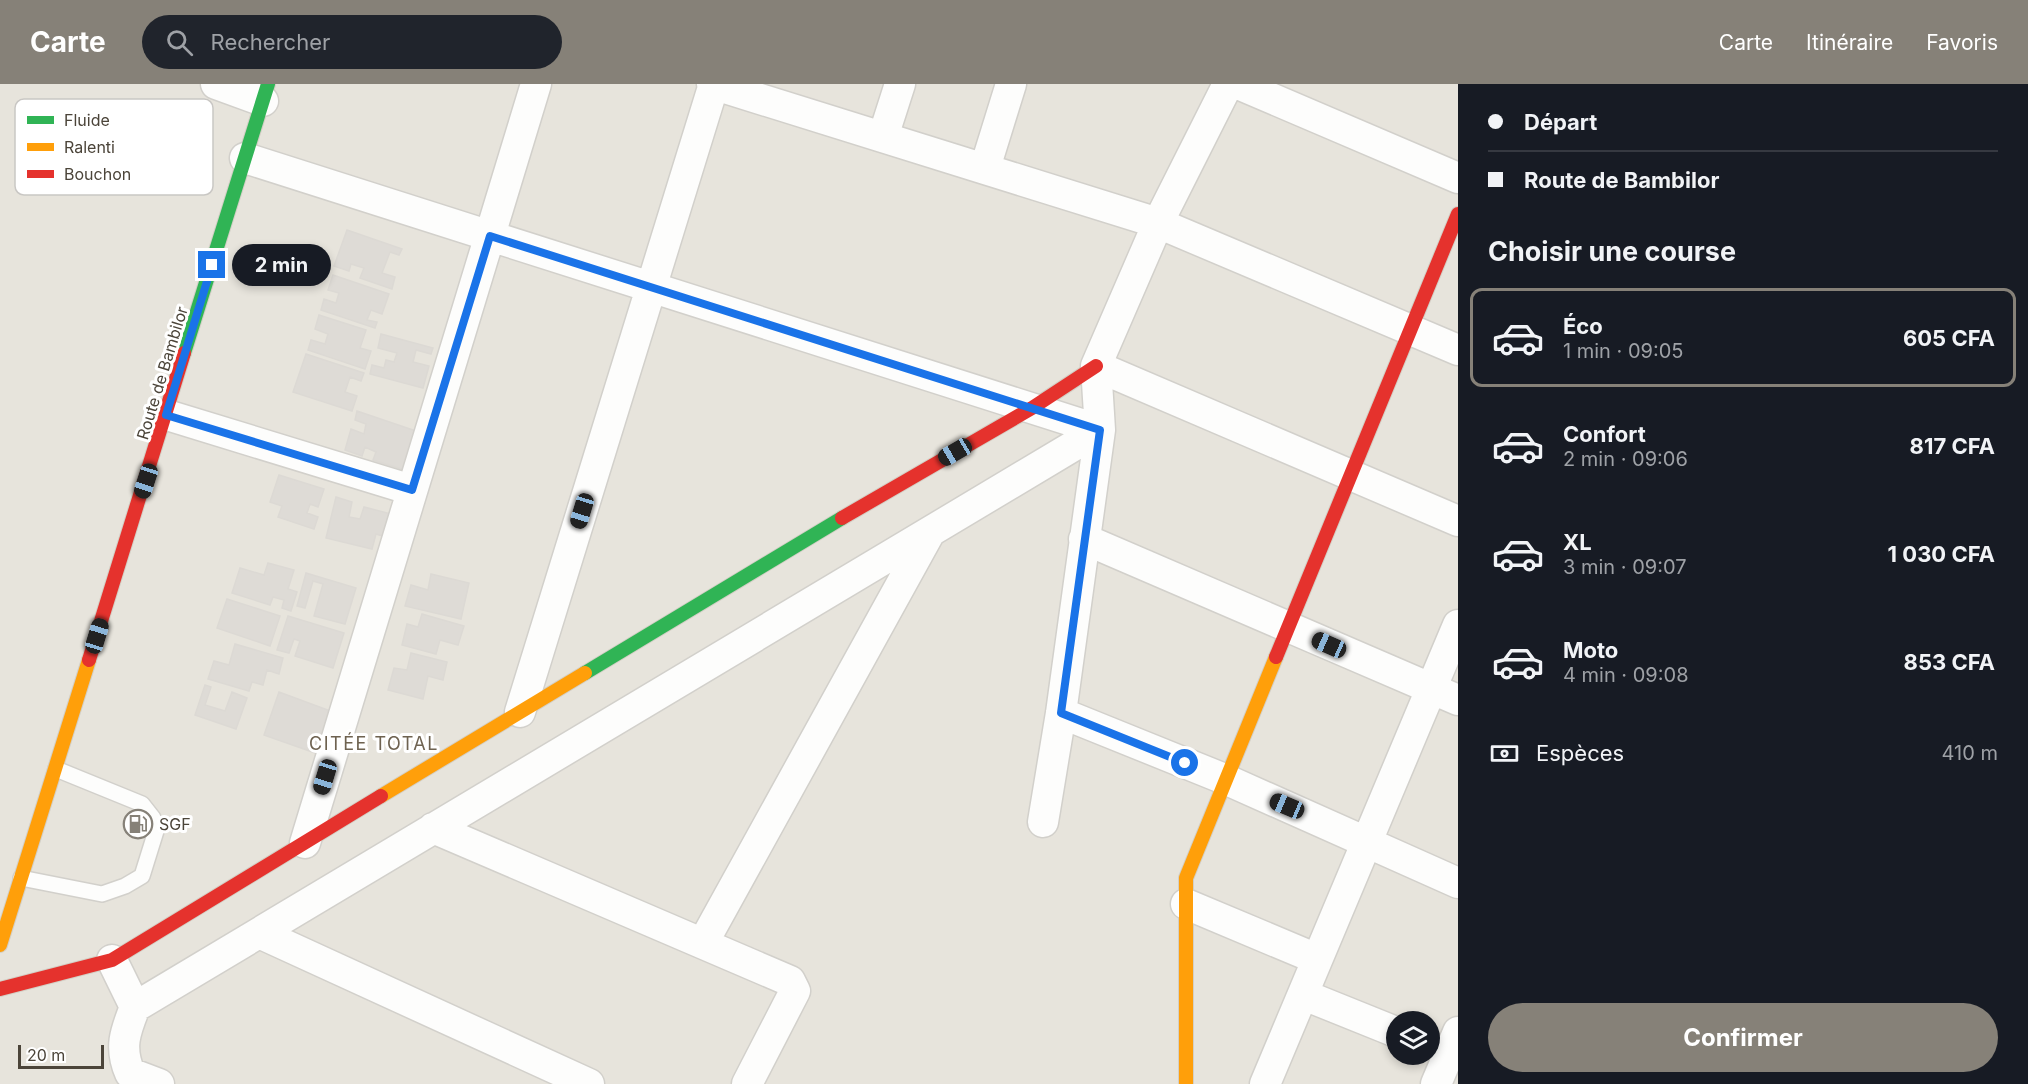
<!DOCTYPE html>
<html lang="fr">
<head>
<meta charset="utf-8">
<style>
  :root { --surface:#171b24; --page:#20242c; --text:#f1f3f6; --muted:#9ea1a6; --line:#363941; --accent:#868178 }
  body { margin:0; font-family:Inter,sans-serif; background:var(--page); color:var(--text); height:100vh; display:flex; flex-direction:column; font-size:22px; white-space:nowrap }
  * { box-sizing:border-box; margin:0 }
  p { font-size:20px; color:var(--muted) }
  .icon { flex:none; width:33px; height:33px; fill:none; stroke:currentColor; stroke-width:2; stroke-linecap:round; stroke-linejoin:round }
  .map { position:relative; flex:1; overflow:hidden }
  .drawer { display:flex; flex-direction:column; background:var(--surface); width:570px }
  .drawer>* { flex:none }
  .top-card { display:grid; align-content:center; height:132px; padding:0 30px; background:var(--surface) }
  .tools { position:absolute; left:1386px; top:927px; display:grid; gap:12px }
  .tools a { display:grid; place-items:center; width:54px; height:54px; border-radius:50%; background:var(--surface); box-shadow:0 3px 9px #0003; font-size:30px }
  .scale { position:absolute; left:18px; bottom:15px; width:86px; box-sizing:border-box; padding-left:6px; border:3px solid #4b4439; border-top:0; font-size:16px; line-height:21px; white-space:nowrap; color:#4b4439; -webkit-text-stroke:4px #fff; paint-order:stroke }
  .end { position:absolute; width:27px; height:27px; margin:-14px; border:8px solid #1a73e8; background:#fff; box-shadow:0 0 0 3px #fff }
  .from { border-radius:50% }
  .bubble { position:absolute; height:42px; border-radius:21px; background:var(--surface); box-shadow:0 3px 9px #0003; font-size:20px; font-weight:700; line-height:42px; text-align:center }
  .car { position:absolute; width:18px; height:36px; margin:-18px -9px; border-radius:8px; box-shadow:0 0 4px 2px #0007; background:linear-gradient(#222 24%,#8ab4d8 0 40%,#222 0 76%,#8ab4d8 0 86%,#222 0) }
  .top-card b { display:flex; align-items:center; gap:21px; height:57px; font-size:22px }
  .top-card b+b { border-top:2px solid var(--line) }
  .top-card i { width:15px; height:15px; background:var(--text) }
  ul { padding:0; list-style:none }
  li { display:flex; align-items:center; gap:18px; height:99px; margin:0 12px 9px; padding:0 18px; border:3px solid transparent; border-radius:12px }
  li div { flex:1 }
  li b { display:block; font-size:22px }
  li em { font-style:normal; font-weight:700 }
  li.selected { border-color:var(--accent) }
  li>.icon { width:54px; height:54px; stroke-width:1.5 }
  h2 { padding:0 30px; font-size:27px; line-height:72px }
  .pay { display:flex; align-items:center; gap:15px; height:66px; padding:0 30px; font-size:22px }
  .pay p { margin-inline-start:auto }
  .primary-button { display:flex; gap:12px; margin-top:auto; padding:12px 30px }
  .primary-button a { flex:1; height:69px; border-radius:36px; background:var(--accent); color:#fff; font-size:24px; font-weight:700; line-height:69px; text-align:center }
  header { display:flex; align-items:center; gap:36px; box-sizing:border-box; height:84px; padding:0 30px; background:var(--accent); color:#fff }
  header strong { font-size:28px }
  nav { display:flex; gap:33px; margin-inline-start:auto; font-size:21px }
  .search { width:420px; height:54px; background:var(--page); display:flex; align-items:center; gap:15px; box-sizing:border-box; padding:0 21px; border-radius:33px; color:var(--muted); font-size:22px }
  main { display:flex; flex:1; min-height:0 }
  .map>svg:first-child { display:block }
  .residential { fill:#e7e4dc; fill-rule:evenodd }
  .building { fill:#dedbd6; stroke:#dcd9d4; stroke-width:1.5 }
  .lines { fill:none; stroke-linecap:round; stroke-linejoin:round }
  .lane-casing { stroke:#d2d0cb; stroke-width:18 }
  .street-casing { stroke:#d2d0cb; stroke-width:33 }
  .fast-casing { stroke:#d3cfc5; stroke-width:16 }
  .slow-casing { stroke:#d3cfc5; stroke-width:16 }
  .jam-casing { stroke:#d3cfc5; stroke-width:16 }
  .lane { stroke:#fdfdfc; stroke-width:15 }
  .street { stroke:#fdfdfc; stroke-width:30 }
  .fast { stroke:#30b455; stroke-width:14 }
  .slow { stroke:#ff9f0a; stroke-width:14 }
  .jam { stroke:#e5322d; stroke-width:14 }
  .route { stroke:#1a73e8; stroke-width:8 }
  .labels { text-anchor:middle; stroke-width:6; stroke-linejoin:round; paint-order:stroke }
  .street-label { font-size:16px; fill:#4b4439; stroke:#fff }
  .poi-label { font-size:16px; fill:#4b4439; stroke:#fff; text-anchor:start }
  .neighbourhood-label { font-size:18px; letter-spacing:1.5px; fill:#6e6250; stroke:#fff }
  .key { fill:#fff; stroke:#c9c7c4; stroke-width:1.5 }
  .key-label { font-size:16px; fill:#4b4439 }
</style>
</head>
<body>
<header>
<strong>Carte</strong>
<div class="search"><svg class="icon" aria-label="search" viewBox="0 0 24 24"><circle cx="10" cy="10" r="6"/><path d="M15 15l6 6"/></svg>Rechercher</div>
<nav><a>Carte</a><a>Itinéraire</a><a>Favoris</a></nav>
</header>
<main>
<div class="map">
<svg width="1458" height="1000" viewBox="0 0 1458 1000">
  <rect width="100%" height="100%" fill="#f4f2ee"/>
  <path class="residential" d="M0,0H1458V1000H0ZM1396,938H1430V970H1396Z"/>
  <path class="building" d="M347,146L402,165L399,171L390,168L382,189L395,193L392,205L360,194L364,184L351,180L349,187L334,182Z
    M333,191L389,210L382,230L371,226L367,236L377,238L375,244L321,226L324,215L336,219L339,209L328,206Z
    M319,231L366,246L360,264L371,267L365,285L308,266L311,256L325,260L328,250L315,245Z
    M381,250L433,264L431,270L416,266L413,278L429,282L423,304L370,290L372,281L384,284L386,276L394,278L397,269L378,264Z
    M306,270L364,289L361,297L350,293L345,308L357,312L352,327L293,308Z
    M357,327L416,347L405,386L373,376L376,368L365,363L362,372L345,366L351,345L364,350L366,340L355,336Z
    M279,391L324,405L318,423L310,420L307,429L318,433L314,445L278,433L282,422L270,418Z
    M336,413L352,418L349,433L360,435L364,423L395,431L389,454L376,450L372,465L326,454Z
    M268,479L294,486L288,505L297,508L291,527L282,524L284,516L273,513L270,521L232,509L240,484L264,491Z
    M306,489L356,504L345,540L314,532L323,500L313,497L305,524L297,522Z
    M431,490L469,499L461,535L405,522L411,501L428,506Z
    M227,515L280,532L270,562L217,544Z
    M422,530L464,542L458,561L440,556L436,570L402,561L407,540L418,543Z
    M288,532L344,549L333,584L295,572L300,557L294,555L289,569L277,566Z
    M235,560L283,574L279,590L267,586L263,601L252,598L249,607L208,595L214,577L229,581Z
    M411,569L447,578L443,596L428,592L423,615L388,606L394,584L407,586Z
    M205,601L211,603L205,621L225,627L232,608L247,614L236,645L195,631Z
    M279,608L333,628L318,670L264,651Z"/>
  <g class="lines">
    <g class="lane-casing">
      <path id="lane" d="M21,794L102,810L125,802L142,792L156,747L153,734L142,720L56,685"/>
    </g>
    <g class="street-casing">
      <path id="street" d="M216,0L263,17
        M712,0L1158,139L1458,266
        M1238,0L1458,94
        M883,53L900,0
        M245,74L1100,346
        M985,84L1011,0
        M1096,282L1458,437
        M167,331L412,406
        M1084,455L1458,616
        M520,628L714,0
        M1061,629L1227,696L1458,799
        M1043,738L1061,629L1100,346L1096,282L1158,139L1228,0
        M433,744L790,897L795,907L747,1000
        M305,759L536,0
        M1186,820L1317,875
        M259,849L589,1000
        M703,859L930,448
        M112,876L135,923
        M1304,911L1396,948
        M159,1000L130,989C119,964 125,948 135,923L1100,346
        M1265,1000L1458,541
        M1436,1000L1458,948"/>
    </g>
    <g class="fast-casing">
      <path id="fast" d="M184,269L268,0
        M585,589L842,434"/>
    </g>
    <g class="slow-casing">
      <path id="slow" d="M381,712L585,589
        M0,861L89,576
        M1186,1000V794L1276,573"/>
    </g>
    <g class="jam-casing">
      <path id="jam" d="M842,434L1032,324L1096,282
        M1276,573L1458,130
        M89,576L184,269
        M0,905L112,876L381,712"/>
    </g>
    <use href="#lane" class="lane"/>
    <use href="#street" class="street"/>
    <use href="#fast" class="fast"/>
    <use href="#slow" class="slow"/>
    <use href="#jam" class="jam"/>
  </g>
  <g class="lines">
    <path class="route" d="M212,181L166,331L412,406L490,152L1100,346L1061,629L1185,679"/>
  </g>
  <defs>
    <g id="fuel-ring" transform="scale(1.5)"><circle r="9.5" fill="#fff" stroke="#868178" stroke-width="1.5"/><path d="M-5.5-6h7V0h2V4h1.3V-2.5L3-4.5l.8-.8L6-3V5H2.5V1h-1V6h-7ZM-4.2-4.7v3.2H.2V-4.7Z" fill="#868178"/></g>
  </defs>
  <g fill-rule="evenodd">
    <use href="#fuel-ring" x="138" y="740"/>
  </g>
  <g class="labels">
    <g class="street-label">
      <text transform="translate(162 289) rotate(-73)" y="6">Route de Bambilor</text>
    </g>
    <g class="poi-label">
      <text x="159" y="746">SGF</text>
    </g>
    <g class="neighbourhood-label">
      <text x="374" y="666">CITÉE TOTAL</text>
    </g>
  </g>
  <rect x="15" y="15" width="198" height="96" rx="9" class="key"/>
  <rect x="27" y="32" width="27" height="8" fill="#30b455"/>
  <rect x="27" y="59" width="27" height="8" fill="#ff9f0a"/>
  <rect x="27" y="86" width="27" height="8" fill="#e5322d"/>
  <g class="key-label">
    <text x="64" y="42">Fluide</text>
    <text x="64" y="69">Ralenti</text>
    <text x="64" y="96">Bouchon</text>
  </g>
</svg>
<div class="tools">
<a><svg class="icon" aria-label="layers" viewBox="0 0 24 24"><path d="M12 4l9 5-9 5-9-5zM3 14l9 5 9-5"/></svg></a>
</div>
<div class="scale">20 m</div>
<i class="end from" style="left:1185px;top:679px"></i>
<i class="end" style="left:212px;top:181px"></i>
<div class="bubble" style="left:232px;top:160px;width:99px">2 min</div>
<i class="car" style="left:955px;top:368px;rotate:240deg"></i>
<i class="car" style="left:146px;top:397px;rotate:198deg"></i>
<i class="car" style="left:582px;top:427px;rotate:197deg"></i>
<i class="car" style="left:97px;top:552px;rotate:17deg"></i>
<i class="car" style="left:1329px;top:561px;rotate:294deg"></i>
<i class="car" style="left:325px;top:693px;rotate:197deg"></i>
<i class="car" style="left:1287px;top:722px;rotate:293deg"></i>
</div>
<section class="drawer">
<div class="top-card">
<b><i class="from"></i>Départ</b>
<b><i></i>Route de Bambilor</b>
</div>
<h2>Choisir une course</h2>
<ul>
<li class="selected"><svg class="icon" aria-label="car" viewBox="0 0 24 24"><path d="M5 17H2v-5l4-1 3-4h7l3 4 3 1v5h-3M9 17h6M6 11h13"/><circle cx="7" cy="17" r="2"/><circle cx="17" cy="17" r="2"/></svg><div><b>Éco</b><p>1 min · 09:05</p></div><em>605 CFA</em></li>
<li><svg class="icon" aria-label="car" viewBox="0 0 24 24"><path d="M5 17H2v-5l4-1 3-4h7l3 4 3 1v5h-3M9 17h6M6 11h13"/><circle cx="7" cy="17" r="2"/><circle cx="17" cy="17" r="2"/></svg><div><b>Confort</b><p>2 min · 09:06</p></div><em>817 CFA</em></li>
<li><svg class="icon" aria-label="car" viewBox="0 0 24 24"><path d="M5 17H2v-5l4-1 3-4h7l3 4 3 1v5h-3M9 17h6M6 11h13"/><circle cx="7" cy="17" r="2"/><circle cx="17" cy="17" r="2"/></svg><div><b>XL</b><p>3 min · 09:07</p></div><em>1 030 CFA</em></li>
<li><svg class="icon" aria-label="car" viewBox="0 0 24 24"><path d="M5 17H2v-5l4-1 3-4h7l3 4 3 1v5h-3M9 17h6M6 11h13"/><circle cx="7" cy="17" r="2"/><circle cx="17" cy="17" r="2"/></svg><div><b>Moto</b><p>4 min · 09:08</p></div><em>853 CFA</em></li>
</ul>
<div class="pay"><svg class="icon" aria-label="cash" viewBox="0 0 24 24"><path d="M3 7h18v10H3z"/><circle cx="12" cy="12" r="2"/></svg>Espèces<p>410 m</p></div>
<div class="primary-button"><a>Confirmer</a></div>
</section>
</main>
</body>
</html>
